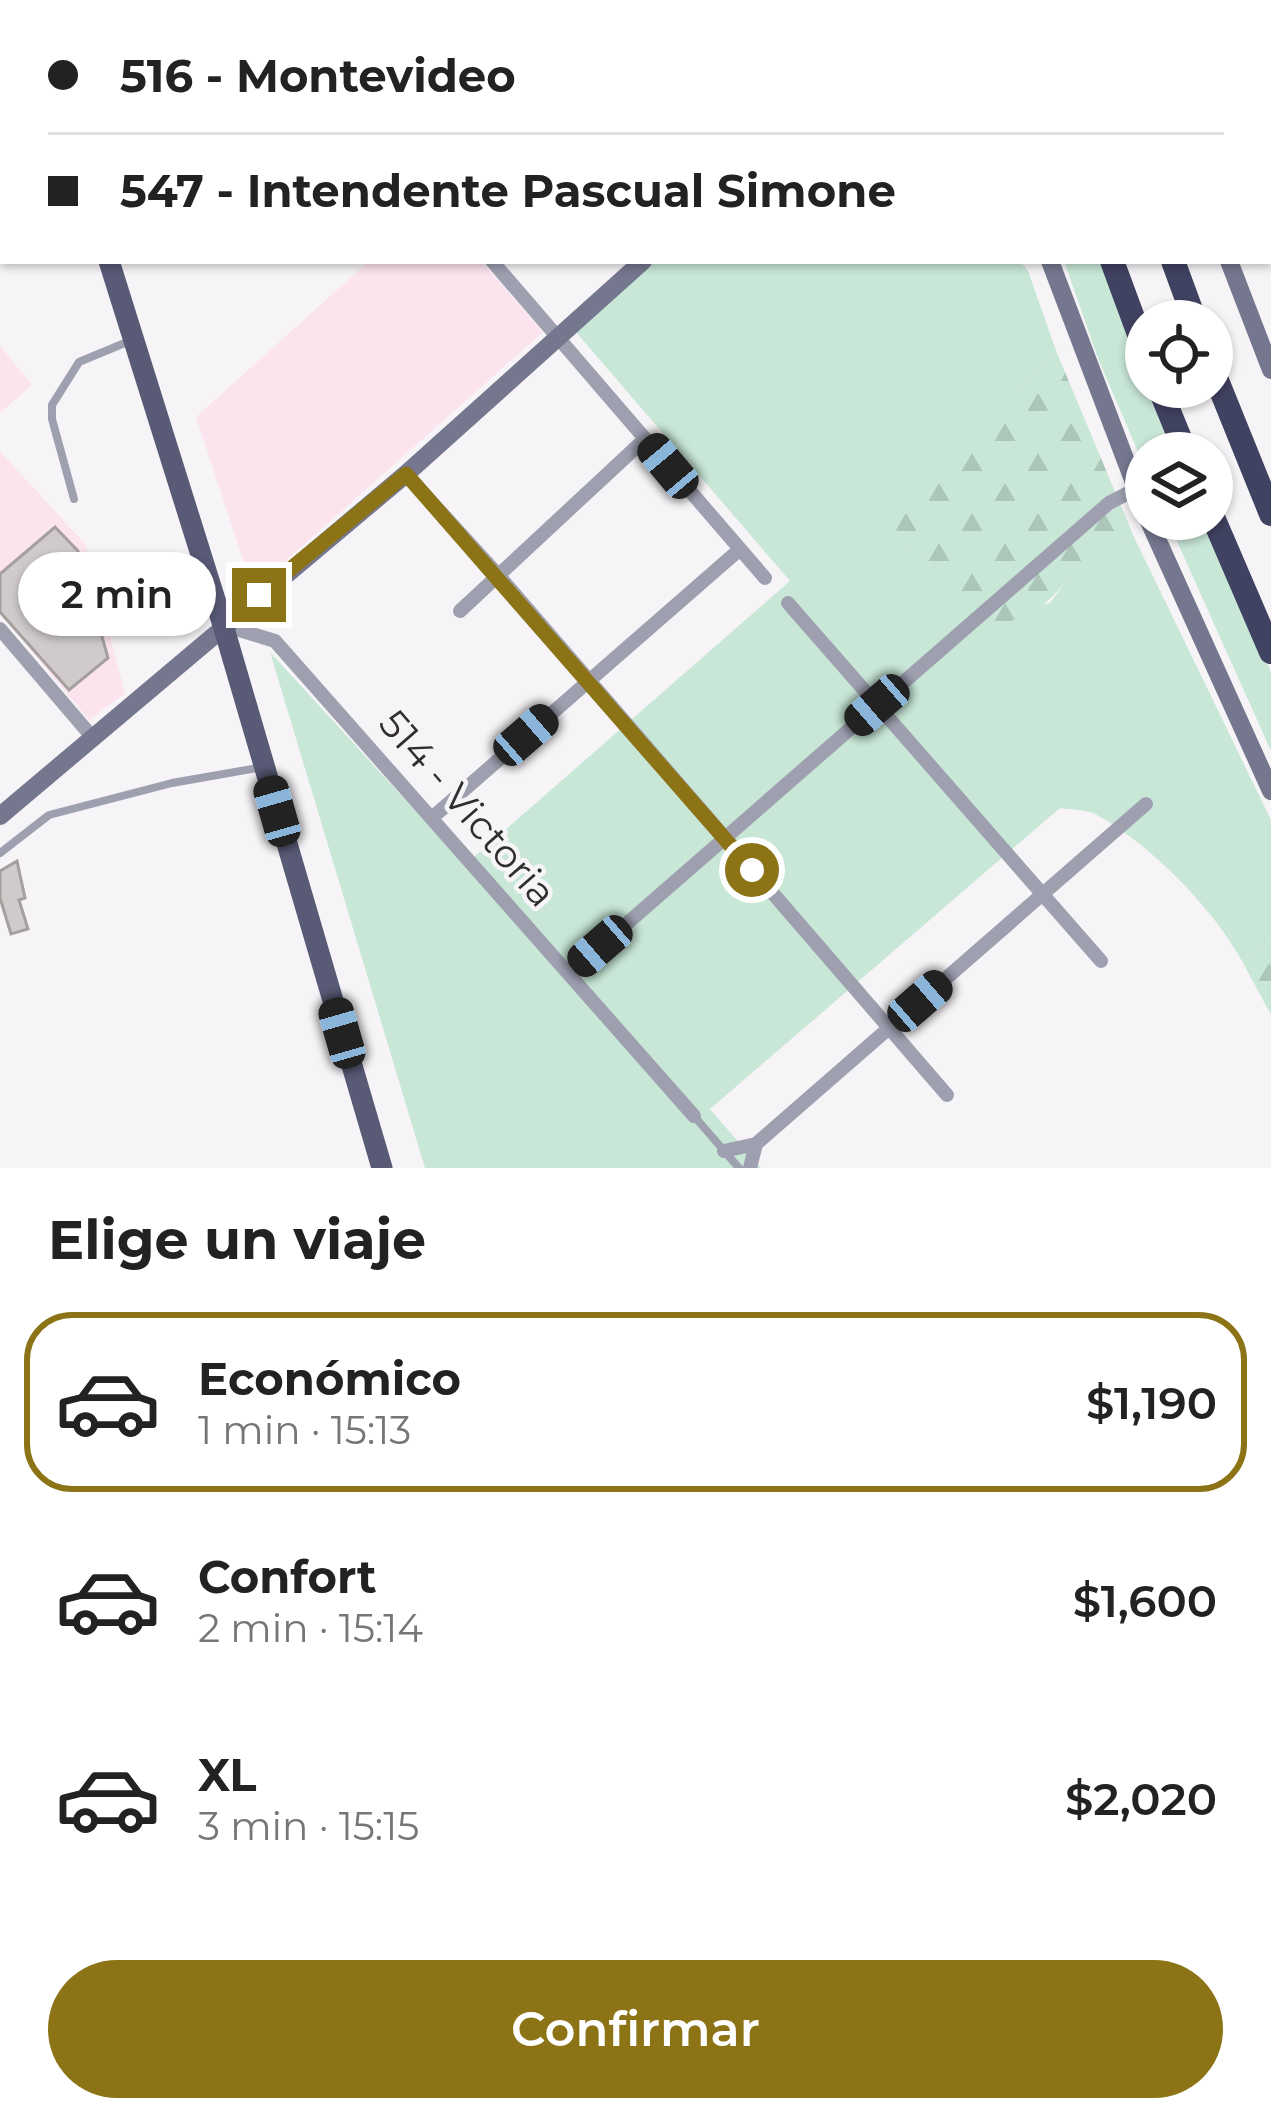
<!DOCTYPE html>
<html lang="es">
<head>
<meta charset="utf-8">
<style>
  :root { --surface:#fff; --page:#f6f6f6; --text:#222; --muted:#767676; --line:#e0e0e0; --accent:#8b7316 }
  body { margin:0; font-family:Montserrat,sans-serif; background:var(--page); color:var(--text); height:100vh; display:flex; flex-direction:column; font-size:45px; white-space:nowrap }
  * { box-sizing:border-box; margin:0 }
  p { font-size:39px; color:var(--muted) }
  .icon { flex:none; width:66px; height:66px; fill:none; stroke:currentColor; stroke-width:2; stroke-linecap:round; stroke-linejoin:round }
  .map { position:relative; height:1168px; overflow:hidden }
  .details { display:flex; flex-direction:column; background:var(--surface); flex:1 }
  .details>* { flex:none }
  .hud { position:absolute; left:0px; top:0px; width:1272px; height:264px; box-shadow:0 3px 9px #0004; display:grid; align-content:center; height:264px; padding:0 48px; background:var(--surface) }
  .buttons { position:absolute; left:1125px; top:300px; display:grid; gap:24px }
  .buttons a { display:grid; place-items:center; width:108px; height:108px; border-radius:50%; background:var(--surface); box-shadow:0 3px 9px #0004; font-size:60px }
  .end { position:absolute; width:54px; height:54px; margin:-27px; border:15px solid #8b7316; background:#fff; box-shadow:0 0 0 6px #fff }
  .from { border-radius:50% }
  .bubble { position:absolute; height:84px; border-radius:42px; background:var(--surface); box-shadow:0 3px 9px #0004; font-size:39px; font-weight:600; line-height:84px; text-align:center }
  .car { position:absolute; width:36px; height:72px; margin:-36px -18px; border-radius:15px; box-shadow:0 0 9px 3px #0007; background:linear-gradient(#222 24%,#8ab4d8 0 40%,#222 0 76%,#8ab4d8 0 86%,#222 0) }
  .hud b { display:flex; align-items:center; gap:42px; height:114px; font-size:45px }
  .hud b+b { border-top:3px solid var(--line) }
  .hud i { width:30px; height:30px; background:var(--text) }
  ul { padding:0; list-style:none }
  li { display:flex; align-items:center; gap:36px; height:180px; margin:0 24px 18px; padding:0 24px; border:6px solid transparent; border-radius:48px }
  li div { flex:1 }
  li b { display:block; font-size:45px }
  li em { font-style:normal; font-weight:600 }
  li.active { border-color:var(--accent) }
  li>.icon { width:108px; height:108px; stroke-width:1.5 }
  h2 { padding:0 48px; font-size:54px; line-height:144px }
  .primary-button { display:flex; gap:24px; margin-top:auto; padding:24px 48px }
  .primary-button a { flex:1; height:138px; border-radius:72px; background:var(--accent); color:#fff; font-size:48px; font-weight:600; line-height:138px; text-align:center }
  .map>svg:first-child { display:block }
  .industrial { fill:#fce4ef }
  .grass { fill:#c8e7d7 }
  .forest { fill:url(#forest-firs) }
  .building { fill:#d0cbca; stroke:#a5a09f; stroke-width:3 }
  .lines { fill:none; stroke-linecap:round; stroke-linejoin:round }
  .lane { stroke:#9ea0b0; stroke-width:8 }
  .street { stroke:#9ea0b0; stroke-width:14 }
  .secondary { stroke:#75778f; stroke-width:18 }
  .primary { stroke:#585a76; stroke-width:21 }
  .highway { stroke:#404261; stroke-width:24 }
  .route { stroke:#8b7316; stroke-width:15 }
  .labels { text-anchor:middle; stroke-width:9; stroke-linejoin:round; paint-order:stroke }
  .street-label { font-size:39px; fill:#302e30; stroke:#f7f4f7 }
</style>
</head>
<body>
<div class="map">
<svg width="1271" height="1168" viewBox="0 0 1271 1168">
  <defs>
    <pattern id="forest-firs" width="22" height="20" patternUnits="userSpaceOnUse" patternTransform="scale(3)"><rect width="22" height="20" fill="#c8e7d7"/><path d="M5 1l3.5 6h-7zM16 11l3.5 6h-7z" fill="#acc6b9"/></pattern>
  </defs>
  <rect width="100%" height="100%" fill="#f7f4f7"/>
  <path class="industrial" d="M369,261H481L543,332L253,590L196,417Z
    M0,346L32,385L0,413Z
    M0,451L86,545L125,693L89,720L0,613Z"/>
  <path class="grass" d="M593,0H938L940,3H596Z
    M654,261H1020L1028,271L1057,353L862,520L919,553L973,621L1050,603L1100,535L1134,537L1271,820V941L1242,961C1213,908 1151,845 1097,815C1087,809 1072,810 1060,808L710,1109L761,1168H425L270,652L465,865L790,581L575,331Z
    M1064,261H1102L1146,387L1175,453H1146V470L1099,361Z
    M1167,519H1201L1271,672V751Z"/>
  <path class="forest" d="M1057,353L1134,537L1100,536C1066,581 1039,633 973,622L919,553L861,520Z
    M1271,941V1015L1242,961Z"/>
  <path class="building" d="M55,527L78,551L108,658L69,690L0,612V574Z
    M17,861L25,898L19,900L28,929L11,934L0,898V871Z"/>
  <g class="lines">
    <path class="lane" d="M0,118L3,127
      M74,499L52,419V405L79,362L132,340
      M0,853L49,815L172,783L263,767
      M694,1116L739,1168"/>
    <path class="street" d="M267,0L269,3
      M576,0L578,3
      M477,3L480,0
      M0,22L3,20
      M1269,88L1271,86
      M1269,244L1271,247
      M492,261L765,578
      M406,474L499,576L947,1095
      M788,603L1101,961
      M460,611L645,439
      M223,625L275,641L694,1116
      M0,629L93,738
      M433,817L739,550
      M569,974L1109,503L1136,489
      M756,1144L1146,804
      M724,1151L756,1144L750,1168"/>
    <path class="secondary" d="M974,0V3
      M1136,0L1137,3
      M945,3L948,0
      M1050,261L1146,514
      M1229,261L1271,370
      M1148,519L1271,791
      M0,816L406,474L643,261"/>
    <path class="primary" d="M31,0L32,3
      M109,261L223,625L382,1168"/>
    <path class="highway" d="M1029,0L1030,3
      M1089,0L1090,3
      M1109,3L1110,0
      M1112,261L1146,353
      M1173,261L1195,321
      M1212,368L1271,514
      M1159,387L1186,453
      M1212,515L1271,652"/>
  </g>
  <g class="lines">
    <path class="route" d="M259,595L406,474L752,870"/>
  </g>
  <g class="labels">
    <g class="street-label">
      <text transform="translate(468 808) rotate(49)" y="14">514 - Victoria</text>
    </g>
  </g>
</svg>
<div class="buttons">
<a><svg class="icon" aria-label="locate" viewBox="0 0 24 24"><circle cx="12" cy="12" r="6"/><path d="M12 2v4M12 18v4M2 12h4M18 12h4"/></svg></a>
<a><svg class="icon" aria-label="layers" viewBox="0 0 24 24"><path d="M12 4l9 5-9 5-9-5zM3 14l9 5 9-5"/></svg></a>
</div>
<i class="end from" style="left:752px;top:870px"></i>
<i class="end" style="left:259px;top:595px"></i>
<div class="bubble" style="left:18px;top:552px;width:198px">2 min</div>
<i class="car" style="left:668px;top:466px;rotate:320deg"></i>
<i class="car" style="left:877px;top:705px;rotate:229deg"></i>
<i class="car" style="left:526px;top:735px;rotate:49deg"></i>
<i class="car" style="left:277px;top:811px;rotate:344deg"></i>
<i class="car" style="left:600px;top:946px;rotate:229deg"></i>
<i class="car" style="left:920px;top:1001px;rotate:49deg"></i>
<i class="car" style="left:342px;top:1033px;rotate:344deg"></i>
<div class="hud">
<b><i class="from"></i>516 - Montevideo</b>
<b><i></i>547 - Intendente Pascual Simone</b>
</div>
</div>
<section class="details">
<h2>Elige un viaje</h2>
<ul>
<li class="active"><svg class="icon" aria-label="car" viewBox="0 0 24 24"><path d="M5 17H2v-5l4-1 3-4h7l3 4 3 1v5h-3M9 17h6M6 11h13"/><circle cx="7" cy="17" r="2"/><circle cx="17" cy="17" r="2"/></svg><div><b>Económico</b><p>1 min · 15:13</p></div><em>$1,190</em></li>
<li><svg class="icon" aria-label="car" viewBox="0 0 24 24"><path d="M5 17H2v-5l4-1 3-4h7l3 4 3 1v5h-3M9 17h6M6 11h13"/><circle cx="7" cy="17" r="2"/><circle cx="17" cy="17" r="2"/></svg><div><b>Confort</b><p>2 min · 15:14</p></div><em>$1,600</em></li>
<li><svg class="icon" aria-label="car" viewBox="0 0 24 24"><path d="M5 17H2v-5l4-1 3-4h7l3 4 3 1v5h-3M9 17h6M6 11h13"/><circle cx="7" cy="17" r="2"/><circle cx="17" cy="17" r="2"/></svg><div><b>XL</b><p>3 min · 15:15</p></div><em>$2,020</em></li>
</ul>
<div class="primary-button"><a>Confirmar</a></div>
</section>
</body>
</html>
